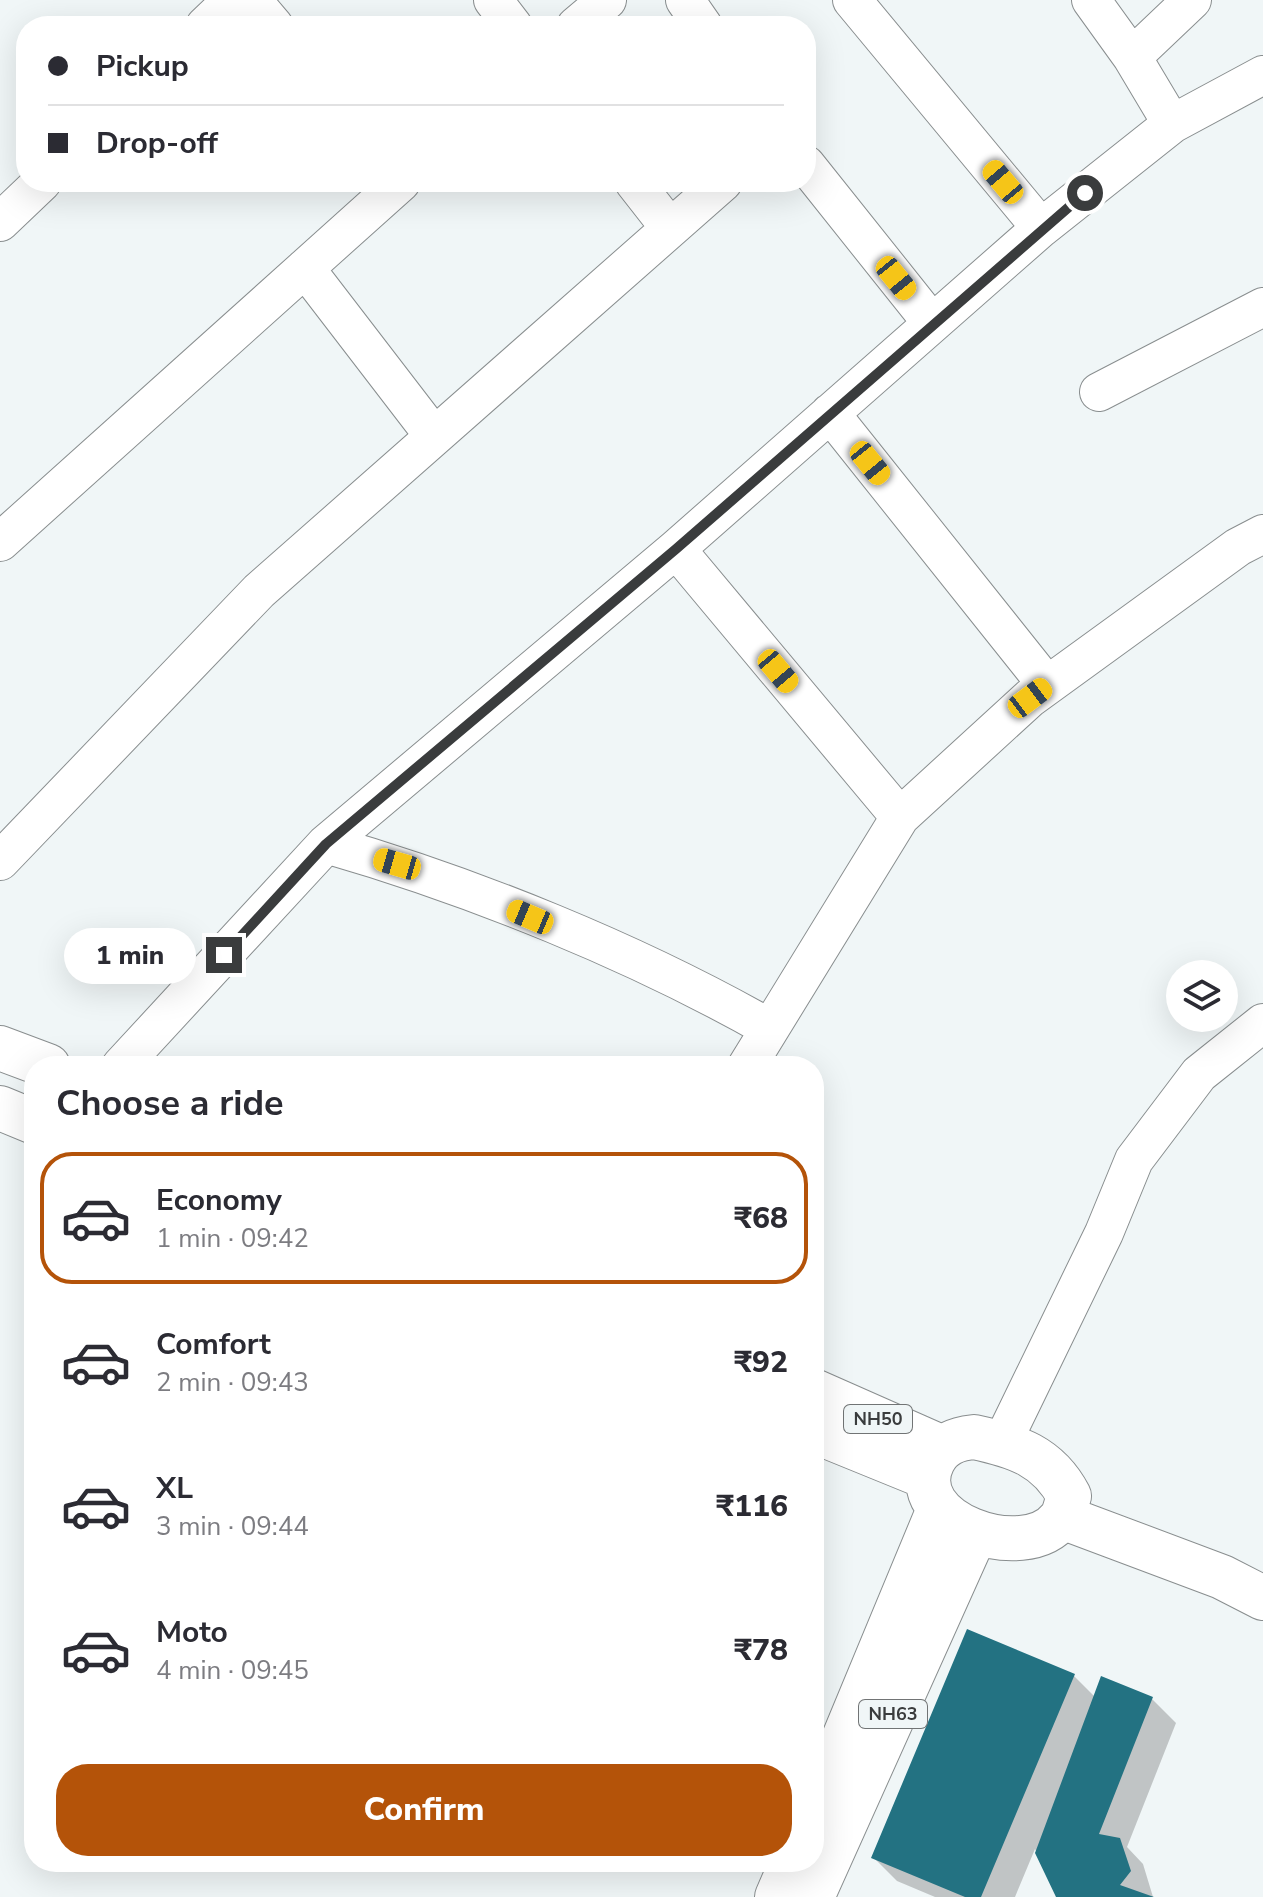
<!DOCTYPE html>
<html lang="en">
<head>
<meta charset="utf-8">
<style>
  :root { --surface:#fff; --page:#f2f2f3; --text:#2b2b33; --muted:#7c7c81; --line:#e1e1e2; --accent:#b45309 }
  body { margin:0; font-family:"Nunito Sans",sans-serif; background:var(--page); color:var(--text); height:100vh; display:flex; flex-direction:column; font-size:30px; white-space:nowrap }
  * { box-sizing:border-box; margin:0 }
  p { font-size:26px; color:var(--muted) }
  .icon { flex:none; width:44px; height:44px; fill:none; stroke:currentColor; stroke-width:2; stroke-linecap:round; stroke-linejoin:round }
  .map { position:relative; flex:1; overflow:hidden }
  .drawer { position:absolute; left:24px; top:1056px; width:800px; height:816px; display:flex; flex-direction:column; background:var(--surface); border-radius:32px; box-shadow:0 8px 32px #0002 }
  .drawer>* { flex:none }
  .hud { position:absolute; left:16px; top:16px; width:800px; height:176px; border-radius:32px; box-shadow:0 8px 32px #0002; display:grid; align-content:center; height:176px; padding:0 32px; background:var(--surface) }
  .tools { position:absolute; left:1166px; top:960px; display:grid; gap:16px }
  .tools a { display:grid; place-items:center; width:72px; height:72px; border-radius:50%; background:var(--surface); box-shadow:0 8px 32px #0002; font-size:40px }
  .end { position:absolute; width:36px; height:36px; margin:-18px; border:10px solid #3a3c3d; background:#fff; box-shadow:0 0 0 4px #fff }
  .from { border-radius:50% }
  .bubble { position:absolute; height:56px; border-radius:28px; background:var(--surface); box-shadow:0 8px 32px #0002; font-size:26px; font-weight:800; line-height:56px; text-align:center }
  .car { position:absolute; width:24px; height:48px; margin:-24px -12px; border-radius:10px; box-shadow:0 0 6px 2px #0007; background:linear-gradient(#f5c518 24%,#345 0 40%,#f5c518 0 76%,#345 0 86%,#f5c518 0) }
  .hud b { display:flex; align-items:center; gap:28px; height:76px; font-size:30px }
  .hud b+b { border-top:2px solid var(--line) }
  .hud i { width:20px; height:20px; background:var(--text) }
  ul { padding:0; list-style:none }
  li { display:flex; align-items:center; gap:24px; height:132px; margin:0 16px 12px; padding:0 16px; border:4px solid transparent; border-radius:32px }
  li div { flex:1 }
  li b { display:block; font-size:30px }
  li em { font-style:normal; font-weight:800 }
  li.selected { border-color:var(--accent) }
  li>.icon { width:72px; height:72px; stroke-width:1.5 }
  h2 { padding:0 32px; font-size:36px; line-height:96px }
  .button { display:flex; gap:16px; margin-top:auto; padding:16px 32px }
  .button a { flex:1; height:92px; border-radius:32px; background:var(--accent); color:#fff; font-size:32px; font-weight:800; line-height:92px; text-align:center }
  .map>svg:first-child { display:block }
  .shadow { fill:#0003 }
  .building { fill:#237282 }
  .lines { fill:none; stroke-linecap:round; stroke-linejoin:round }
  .minor-casing { stroke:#898e8f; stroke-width:40 }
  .highway-casing { stroke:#898e8f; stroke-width:46 }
  .minor { stroke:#fff; stroke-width:38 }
  .highway { stroke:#fff; stroke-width:44 }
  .route { stroke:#3a3c3d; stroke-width:10 }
  .labels { text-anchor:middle; stroke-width:8; stroke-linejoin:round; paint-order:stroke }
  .shield { fill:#f0f6f7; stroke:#717475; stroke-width:2 }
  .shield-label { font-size:18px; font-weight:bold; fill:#3a3c3d }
</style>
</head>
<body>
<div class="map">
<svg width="1263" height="1897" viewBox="0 0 1263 1897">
  <rect width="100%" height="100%" fill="#f0f6f7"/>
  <path class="shadow" d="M1074,1676L1095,1697L1152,1699L1176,1723L1127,1847L1143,1864L1153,1897H1059L1035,1849L1015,1897H935L897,1881L873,1857Z"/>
  <path class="building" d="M967,1629L1075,1674L981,1897H965L871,1858Z
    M1101,1676L1153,1697L1099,1834L1120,1838L1131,1871L1120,1885L1154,1897H1056L1035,1853Z"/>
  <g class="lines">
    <g class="minor-casing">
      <path id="minor" d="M252,0L274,26
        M493,0L513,26
        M685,0L703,26
        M852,0L1041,228
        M1091,0L1132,57L1172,124
        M205,26L232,0
        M576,26L607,0
        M1132,57L1192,0
        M806,165L932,323
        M634,182L670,228
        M0,222L42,182
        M305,268L434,436
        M1099,392L1263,307
        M830,413L1047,685
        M0,542L401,182
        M676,549L900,817
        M326,844C475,887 635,952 769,1028
        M0,861L259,591L723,182
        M121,1066L326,844L676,549L1041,228L1172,124L1263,75
        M747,1066L900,817L1030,698L1238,547L1263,534
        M1002,1443L1104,1233L1134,1160L1199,1074L1263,1023"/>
    </g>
    <g class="highway-casing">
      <path id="highway" d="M0,1048L48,1066
        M0,1108L34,1122
        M814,1391L943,1448
        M814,1431L927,1477
        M974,1437C1016,1446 1048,1456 1069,1496C1066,1504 1065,1513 1060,1519C1025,1565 902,1522 933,1461C942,1444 956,1439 974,1437Z
        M1062,1517L1222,1577L1263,1598
        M814,1810L939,1509
        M777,1897L792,1862
        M812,1897L976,1532"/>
    </g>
    <use href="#minor" class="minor"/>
    <use href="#highway" class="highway"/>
  </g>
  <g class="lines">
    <path class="route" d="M224,955L326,844L676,549L1085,193"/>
  </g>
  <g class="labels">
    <g class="shield">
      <rect x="844" y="1405" width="68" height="28" rx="6"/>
      <rect x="859" y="1700" width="68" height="28" rx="6"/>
    </g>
    <g class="shield-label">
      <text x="878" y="1425">NH50</text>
      <text x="893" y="1720">NH63</text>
    </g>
  </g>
</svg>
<div class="tools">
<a><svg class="icon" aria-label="layers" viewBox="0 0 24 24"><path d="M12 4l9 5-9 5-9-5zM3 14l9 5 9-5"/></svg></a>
</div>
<i class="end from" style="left:1085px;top:193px"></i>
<i class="end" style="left:224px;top:955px"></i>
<div class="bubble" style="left:64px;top:928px;width:132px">1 min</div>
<i class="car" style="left:1003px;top:182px;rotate:320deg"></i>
<i class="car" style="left:896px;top:278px;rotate:141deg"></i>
<i class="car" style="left:870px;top:463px;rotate:141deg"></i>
<i class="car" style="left:778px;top:671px;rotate:140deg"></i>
<i class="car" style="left:1030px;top:698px;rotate:53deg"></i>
<i class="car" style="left:397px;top:864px;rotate:286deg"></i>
<i class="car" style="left:530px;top:917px;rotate:293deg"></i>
<div class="hud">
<b><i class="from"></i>Pickup</b>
<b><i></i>Drop-off</b>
</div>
<section class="drawer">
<h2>Choose a ride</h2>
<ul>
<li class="selected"><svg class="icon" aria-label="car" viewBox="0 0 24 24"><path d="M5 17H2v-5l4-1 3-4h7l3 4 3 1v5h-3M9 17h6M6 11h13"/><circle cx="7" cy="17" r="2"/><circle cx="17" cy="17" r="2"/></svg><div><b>Economy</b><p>1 min · 09:42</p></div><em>₹68</em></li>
<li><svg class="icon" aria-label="car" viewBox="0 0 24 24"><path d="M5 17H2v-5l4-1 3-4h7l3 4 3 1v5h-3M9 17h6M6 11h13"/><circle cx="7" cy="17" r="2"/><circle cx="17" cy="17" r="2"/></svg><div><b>Comfort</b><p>2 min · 09:43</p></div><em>₹92</em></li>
<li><svg class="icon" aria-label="car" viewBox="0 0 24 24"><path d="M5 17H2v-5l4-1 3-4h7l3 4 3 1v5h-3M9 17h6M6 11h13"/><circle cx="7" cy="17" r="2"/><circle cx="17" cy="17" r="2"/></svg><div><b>XL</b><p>3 min · 09:44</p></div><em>₹116</em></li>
<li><svg class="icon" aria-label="car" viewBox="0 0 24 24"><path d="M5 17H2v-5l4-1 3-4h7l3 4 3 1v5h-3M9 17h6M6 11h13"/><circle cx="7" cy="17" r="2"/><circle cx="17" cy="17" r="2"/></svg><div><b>Moto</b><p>4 min · 09:45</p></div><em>₹78</em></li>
</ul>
<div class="button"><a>Confirm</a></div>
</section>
</div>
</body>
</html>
